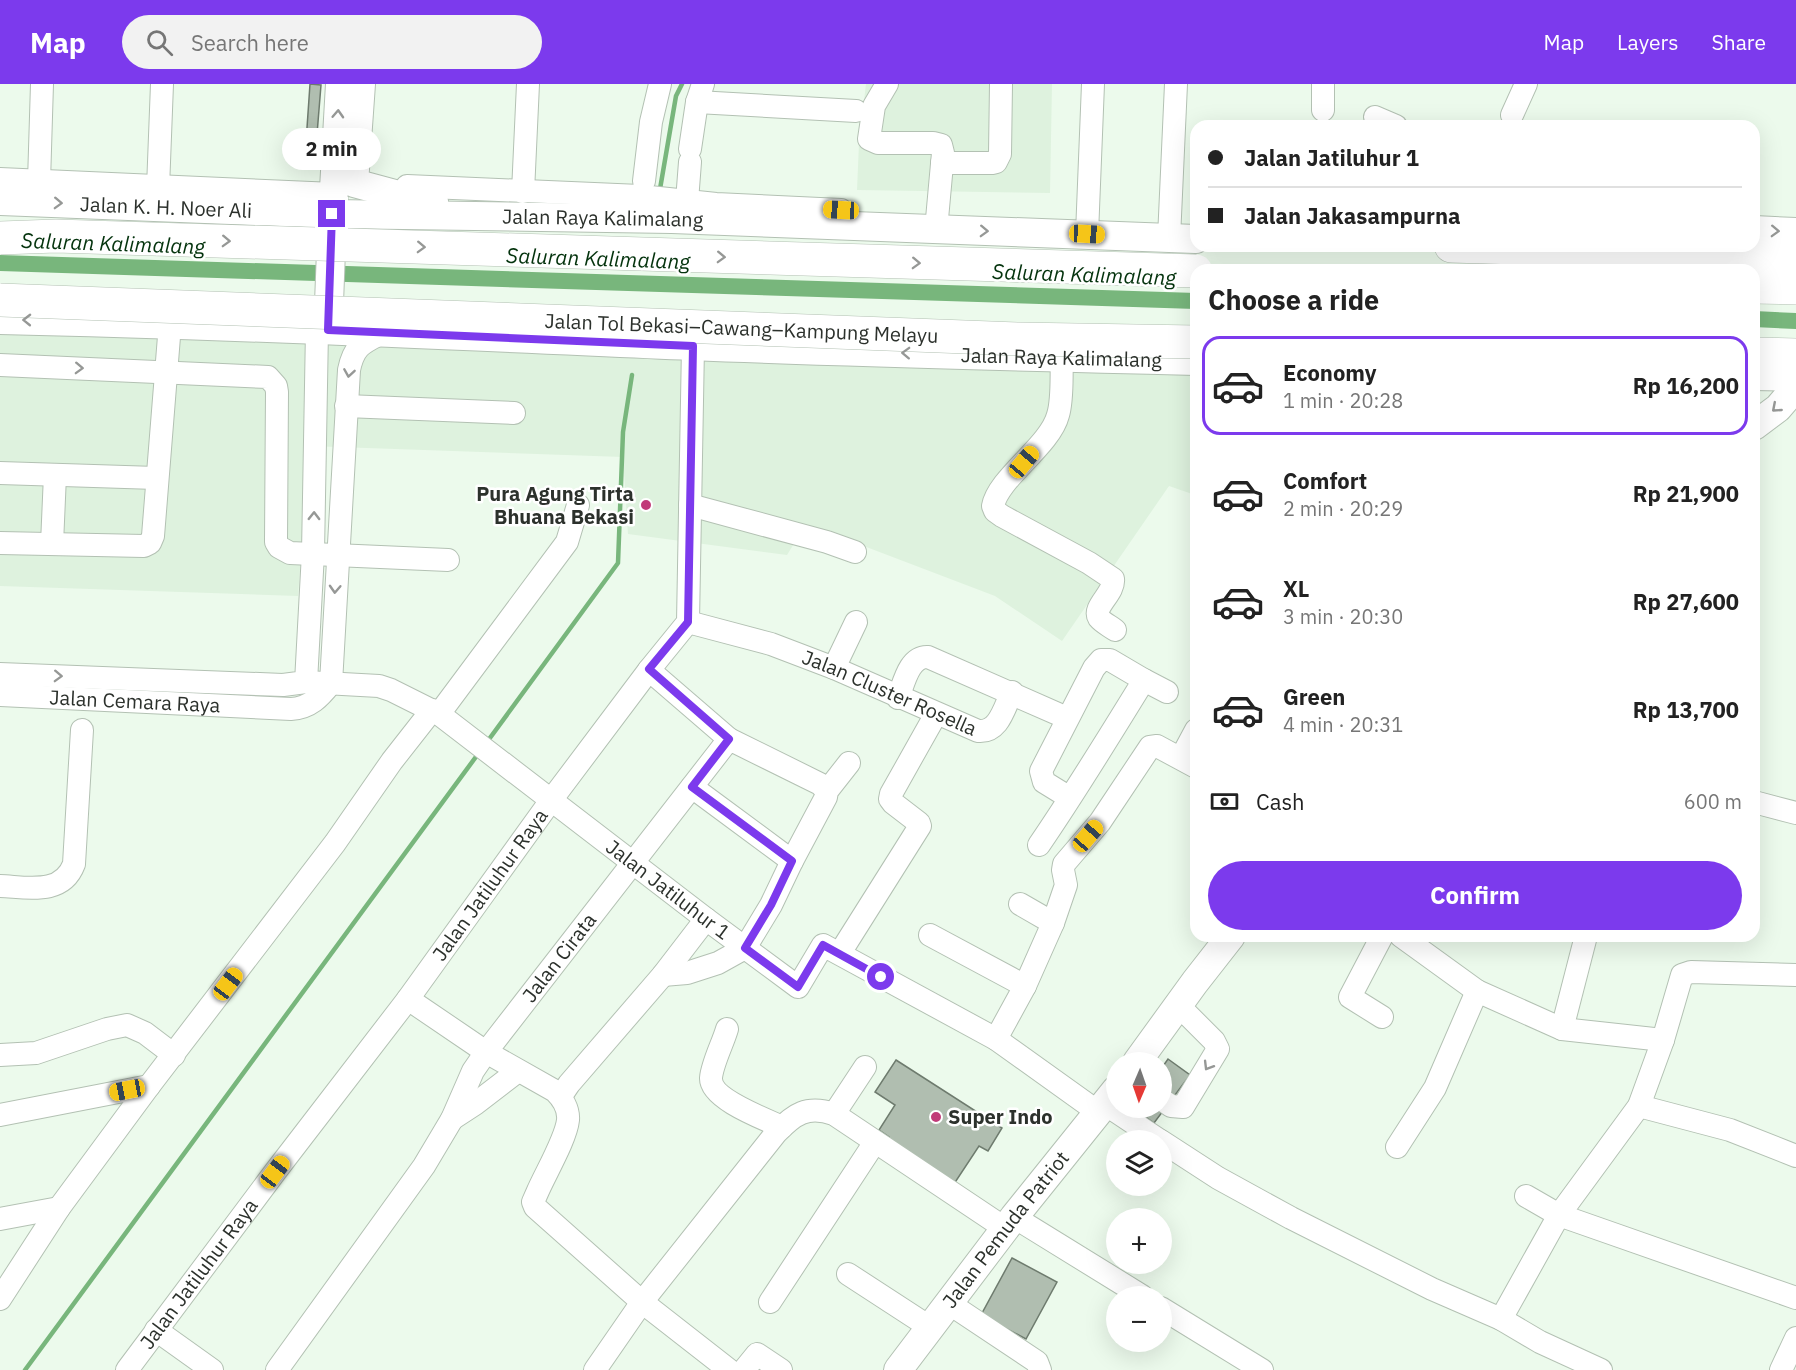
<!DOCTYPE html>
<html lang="en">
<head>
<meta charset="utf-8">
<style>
  :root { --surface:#fff; --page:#f2f2f2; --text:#222; --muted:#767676; --line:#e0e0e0; --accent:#7c3aed }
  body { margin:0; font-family:"IBM Plex Sans",sans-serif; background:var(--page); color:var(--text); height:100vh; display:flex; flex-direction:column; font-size:22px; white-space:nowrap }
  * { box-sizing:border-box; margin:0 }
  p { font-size:20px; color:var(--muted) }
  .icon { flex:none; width:33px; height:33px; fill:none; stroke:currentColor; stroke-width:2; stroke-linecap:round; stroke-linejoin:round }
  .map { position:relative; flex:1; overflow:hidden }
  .panel { position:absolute; left:1190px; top:180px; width:570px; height:678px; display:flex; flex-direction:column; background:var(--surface); border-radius:18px; box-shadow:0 6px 24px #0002 }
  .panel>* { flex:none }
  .top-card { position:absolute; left:1190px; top:36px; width:570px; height:132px; border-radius:18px; box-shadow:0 6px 24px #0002; display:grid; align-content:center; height:132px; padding:0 18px; background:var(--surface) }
  .needle { width:39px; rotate:182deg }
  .fabs { position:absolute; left:1106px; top:968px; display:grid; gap:12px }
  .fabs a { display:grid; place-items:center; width:66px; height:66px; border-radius:50%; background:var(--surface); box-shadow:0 6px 24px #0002; font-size:30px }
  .end { position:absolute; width:27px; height:27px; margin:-14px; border:8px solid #7c3aed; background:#fff; box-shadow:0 0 0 3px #fff }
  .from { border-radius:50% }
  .bubble { position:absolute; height:42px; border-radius:21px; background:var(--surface); box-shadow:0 6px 24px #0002; font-size:20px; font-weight:700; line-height:42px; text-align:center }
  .car { position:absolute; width:18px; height:36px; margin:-18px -9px; border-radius:8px; box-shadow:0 0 4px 2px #0007; background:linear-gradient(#f5c518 24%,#345 0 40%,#f5c518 0 76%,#345 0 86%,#f5c518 0) }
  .top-card b { display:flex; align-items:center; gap:21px; height:57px; font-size:22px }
  .top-card b+b { border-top:2px solid var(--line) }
  .top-card i { width:15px; height:15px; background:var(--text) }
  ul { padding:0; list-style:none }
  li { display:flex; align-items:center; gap:18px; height:99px; margin:0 12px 9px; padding:0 6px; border:3px solid transparent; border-radius:18px }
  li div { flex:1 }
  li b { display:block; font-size:22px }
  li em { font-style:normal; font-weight:700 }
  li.current { border-color:var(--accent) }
  li>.icon { width:54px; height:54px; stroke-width:1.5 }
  h2 { padding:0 18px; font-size:27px; line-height:72px }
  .pay { display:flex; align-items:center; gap:15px; height:66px; padding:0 18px; font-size:22px }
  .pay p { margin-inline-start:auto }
  .button { display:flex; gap:12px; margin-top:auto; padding:12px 18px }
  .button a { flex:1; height:69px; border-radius:36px; background:var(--accent); color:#fff; font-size:24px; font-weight:700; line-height:69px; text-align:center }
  header { display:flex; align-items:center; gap:36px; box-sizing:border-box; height:84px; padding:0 30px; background:var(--accent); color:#fff }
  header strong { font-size:28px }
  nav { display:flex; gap:33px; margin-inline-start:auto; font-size:21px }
  .search { width:420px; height:54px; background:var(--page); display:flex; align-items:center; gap:15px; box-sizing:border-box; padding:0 21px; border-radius:33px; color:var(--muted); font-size:22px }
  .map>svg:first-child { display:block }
  .built { fill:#def2de }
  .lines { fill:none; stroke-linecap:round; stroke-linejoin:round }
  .stream { stroke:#78b67c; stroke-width:4.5 }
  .canal { stroke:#78b67c; stroke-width:16 }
  .building { fill:#b0beb0; stroke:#6e7b6e; stroke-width:1.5 }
  .minor-casing { stroke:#b3c1b3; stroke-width:24 }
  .major-casing { stroke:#b3c1b3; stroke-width:30 }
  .highway-casing { stroke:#b3c1b3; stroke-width:34 }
  .minor { stroke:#fff; stroke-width:22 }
  .major { stroke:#fff; stroke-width:28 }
  .highway { stroke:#fff; stroke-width:33 }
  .highway-bridge-casing { stroke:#b3c1b3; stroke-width:34; stroke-linecap:butt }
  .highway-bridge { stroke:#fff; stroke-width:33 }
  .oneway { stroke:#969896 }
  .route { stroke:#7c3aed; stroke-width:8 }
  .poi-dot { fill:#c13a78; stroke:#fff; stroke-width:2 }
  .labels { text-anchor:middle; stroke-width:5; stroke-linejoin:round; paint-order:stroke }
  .street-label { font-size:20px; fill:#2c312c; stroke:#fff }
  .poi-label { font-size:20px; font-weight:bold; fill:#2c312c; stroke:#fff; text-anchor:end }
  .water-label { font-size:21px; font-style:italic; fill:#04330d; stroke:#fff }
</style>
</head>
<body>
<header>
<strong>Map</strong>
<div class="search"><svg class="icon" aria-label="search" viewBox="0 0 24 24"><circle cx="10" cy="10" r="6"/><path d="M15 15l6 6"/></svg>Search here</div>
<nav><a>Map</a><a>Layers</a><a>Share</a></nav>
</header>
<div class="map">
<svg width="1796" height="1286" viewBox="0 0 1796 1286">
  <rect width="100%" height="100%" fill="#ecfaec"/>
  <path class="built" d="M866,0H1052L1050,109L857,106L859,59Z
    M0,236L1195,277V411L1169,402L1062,557L995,512L806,440L787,471L628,450L623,373L309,362L298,512L0,502Z"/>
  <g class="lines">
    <path class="stream" d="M660,105L676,12L682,0
      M487,658L618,479L623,348L632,291
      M25,1286L478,670"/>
    <path class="canal" d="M0,179L1196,217
      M1754,235L1796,237"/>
  </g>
  <path class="building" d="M310,0L321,1L315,75L305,73Z
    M1168,975L1190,991L1154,1039L1133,1024L1161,1023V985Z
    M896,976L1002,1044L988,1067L979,1062L952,1103L885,1060L889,1053L879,1046L895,1021L875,1008Z
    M1012,1174L1057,1198L1026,1255L981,1231Z"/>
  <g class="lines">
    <g class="minor-casing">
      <g id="minor">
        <path d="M887,0L874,22L869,55L878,59H933L941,61L943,69L936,146"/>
        <path d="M1323,0V26"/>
        <path d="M697,18L856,27"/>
        <path d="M1512,31L1526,0"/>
        <path d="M1375,33L1396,42"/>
        <path d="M690,65L697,18L703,0"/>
        <path d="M942,79H992L996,78L1000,70L1001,0"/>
        <path d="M0,95L334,110"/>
        <path d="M644,97L651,38L660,0"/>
        <path d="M39,98L42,0"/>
        <path d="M407,102L640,112L716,120L841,126"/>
        <path d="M158,104L162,0"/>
        <path d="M523,108L528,0"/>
        <path d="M686,130L690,78"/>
        <path d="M1087,150L1093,0"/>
        <path d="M1169,154L1176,0"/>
        <path d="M1062,275C1061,291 1063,315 1058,331C1050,362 998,394 993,422L995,427L1002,432L1089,479L1113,495C1115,509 1092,523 1099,534C1103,539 1110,542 1115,546"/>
        <path d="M0,281L268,293L276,302L277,308L276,458L279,463L290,469L448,476"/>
        <path d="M346,322L514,329"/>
        <path d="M0,389L156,394"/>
        <path d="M690,421L827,458L855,468"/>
        <path d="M0,459L144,462L150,459L153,452L170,240"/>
        <path d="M52,460L55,391"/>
        <path id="s1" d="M688,538L771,560L834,584L978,647C999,649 1004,624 1012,608"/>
        <path d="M834,584L856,538"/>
        <path d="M649,586L729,655"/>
        <path d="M0,590L283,601L306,598L313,469L317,246"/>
        <path d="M1144,596L1167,608"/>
        <path id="s2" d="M306,598L379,602L391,606L439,630L706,835L798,903L823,861L996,955L1098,1028"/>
        <path id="s3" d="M0,611L291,625C310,624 320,613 331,599L349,286C354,261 363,259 384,248"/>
        <path d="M898,614C904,599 909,572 928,573L1067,634"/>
        <path d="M439,630L567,458L578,421"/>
        <path d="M1181,674L1196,646"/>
        <path d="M692,703L792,777L826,713L827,707L849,679"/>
        <path d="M1754,718L1796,729"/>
        <path d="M1039,761C1076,707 1110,651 1144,596L1110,576H1101L1094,584L1041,687L1044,698L1070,714"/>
        <path d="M0,802C27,803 62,812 74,780L82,646"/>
        <path d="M1020,820L1053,839"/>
        <path d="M930,851L1025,902"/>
        <path d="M1401,852L1477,907"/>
        <path d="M845,861L920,742L919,739L893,719L890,715L891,710L936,630"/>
        <path d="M663,891L687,889L718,879L745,864L771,821L792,777"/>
        <path d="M408,915L486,968L555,1007C562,1014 569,1025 568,1036C566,1055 545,1090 537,1109L533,1118L535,1123L642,1218L729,1286"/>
        <path d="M1382,933L1350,913L1382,852"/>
        <path d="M727,945C723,959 712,980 711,994C710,1015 765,1035 782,1043"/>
        <path d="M1562,945L1586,852"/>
        <path d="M996,955L1025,902L1053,839L1066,801L1063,786L1064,780L1100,738L1150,663L1157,662L1196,683"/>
        <path d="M0,971L36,969L107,945L127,941L145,949L174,971"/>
        <path d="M561,1012L569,1000L663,891L706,835"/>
        <path d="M1161,1015L1171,1022L1183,1023L1218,965L1214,957L1178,921"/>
        <path d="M1105,1020L1159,1056"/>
        <path d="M1639,1022L1730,1046L1796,1072"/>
        <path d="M834,1030L865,983"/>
        <path d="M0,1031L149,1002"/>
        <path d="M452,1035L475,1020L518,987"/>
        <path d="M1161,1057L1218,1094L1291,1134L1432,1205L1501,1235L1540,1258L1601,1286"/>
        <path d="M1397,1063L1435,1004L1477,907L1562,945L1663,956"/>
        <path d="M1526,1112L1559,1131L1796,1214"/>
        <path d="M1014,1133L1142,1212"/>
        <path d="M0,1135L59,1124"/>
        <path d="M848,1190L931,1244"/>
        <path d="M0,1215L59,1124L149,1002L335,759L392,677L432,626"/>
        <path d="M770,1218L875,1058"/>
        <path d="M950,1220L1037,1278L1040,1286"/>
        <path d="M1161,1224L1262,1286"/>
        <path d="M1501,1235L1559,1131L1639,1022L1663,956L1682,891L1691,888L1796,891"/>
        <path d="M156,1246L212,1286"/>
        <path id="s4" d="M127,1286L275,1088L408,915L552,715L649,586L688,538L693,262"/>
        <path id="s5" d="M277,1286L424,1082L452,1035L473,987L486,968L729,655L820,700L827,707"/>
        <path d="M595,1286L642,1218L776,1049C794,1030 807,1021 834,1030L1006,1145"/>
        <path d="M744,1286L757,1270L781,1286"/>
        <path d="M1781,1286L1796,1254"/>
      </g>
    </g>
    <g class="major-casing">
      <g id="major">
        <path d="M361,0L354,99L406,113L434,117"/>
        <path id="s6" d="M0,117L332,130L672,135L1196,155"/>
        <path d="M1754,146L1796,148"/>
        <path id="s7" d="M0,236C230,241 460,252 691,262C859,269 1027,273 1196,277"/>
        <path d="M328,246L332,140L340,0"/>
        <path d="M1754,292L1796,293"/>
        <path d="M1754,342L1778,324L1796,303"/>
        <path d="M1137,978L1195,898L1231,852"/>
        <path id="s8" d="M898,1286L1014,1133L1116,1006"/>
      </g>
    </g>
    <g class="highway-casing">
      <path id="highway" d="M1451,162L1796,172
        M1754,203L1796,204
        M1754,270L1796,271"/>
    </g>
    <use href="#minor" class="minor"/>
    <use href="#major" class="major"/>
    <use href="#highway" class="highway"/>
    <g class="highway-bridge-casing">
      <g id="highway-bridge">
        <path d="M0,154L56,152L1196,187"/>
        <path id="s9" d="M0,216L1018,255L1196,258"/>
      </g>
    </g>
    <use href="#highway-bridge" class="highway-bridge"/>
  </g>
  <defs><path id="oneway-chevron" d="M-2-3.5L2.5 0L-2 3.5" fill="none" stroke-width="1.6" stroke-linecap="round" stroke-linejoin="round" transform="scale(1.5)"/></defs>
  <g class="oneway">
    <use href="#oneway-chevron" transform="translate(338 30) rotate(-87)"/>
    <use href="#oneway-chevron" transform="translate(58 119) rotate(2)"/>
    <use href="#oneway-chevron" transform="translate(984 147) rotate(2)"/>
    <use href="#oneway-chevron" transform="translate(1775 147) rotate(2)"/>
    <use href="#oneway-chevron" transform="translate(226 157) rotate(2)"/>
    <use href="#oneway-chevron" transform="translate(421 163) rotate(2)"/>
    <use href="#oneway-chevron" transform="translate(721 173) rotate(2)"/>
    <use href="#oneway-chevron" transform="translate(916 179) rotate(2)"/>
    <use href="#oneway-chevron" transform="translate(27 236) rotate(-179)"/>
    <use href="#oneway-chevron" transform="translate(906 269) rotate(-178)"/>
    <use href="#oneway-chevron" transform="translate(79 284) rotate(2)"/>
    <use href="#oneway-chevron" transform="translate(349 289) rotate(99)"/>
    <use href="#oneway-chevron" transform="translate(1776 324) rotate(139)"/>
    <use href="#oneway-chevron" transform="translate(314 432) rotate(-89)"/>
    <use href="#oneway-chevron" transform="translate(335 505) rotate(93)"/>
    <use href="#oneway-chevron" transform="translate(58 592) rotate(2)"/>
    <use href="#oneway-chevron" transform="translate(1208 982) rotate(121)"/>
  </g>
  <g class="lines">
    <path class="route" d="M332,130L328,246L693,262L688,538L649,585L729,655L692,703L792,777L771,821L745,864L798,903L823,861L881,893"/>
  </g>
  <g class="poi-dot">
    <circle cx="646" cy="421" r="6"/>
    <circle cx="936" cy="1033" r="6"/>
  </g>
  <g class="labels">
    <g class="street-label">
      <text dy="7" stroke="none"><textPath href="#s6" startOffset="166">Jalan K. H. Noer Ali</textPath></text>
      <text dy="7" stroke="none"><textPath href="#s6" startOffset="603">Jalan Raya Kalimalang</textPath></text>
      <text dy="7" stroke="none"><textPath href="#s9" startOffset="742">Jalan Tol Bekasi–Cawang–Kampung Melayu</textPath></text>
      <text dy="7" stroke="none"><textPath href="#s7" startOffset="1062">Jalan Raya Kalimalang</textPath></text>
      <text dy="7" stroke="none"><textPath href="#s1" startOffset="214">Jalan Cluster Rosella</textPath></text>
      <text dy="7" stroke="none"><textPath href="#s3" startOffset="135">Jalan Cemara Raya</textPath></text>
      <text dy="7" stroke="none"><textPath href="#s4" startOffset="606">Jalan Jatiluhur Raya</textPath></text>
      <text dy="7" stroke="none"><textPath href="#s2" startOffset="428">Jalan Jatiluhur 1</textPath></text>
      <text dy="7" stroke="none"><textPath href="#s5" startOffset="501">Jalan Cirata</textPath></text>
      <text dy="7" stroke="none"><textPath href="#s8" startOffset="177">Jalan Pemuda Patriot</textPath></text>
      <text dy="7" stroke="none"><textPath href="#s4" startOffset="120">Jalan Jatiluhur Raya</textPath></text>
    </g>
    <g class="poi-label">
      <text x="634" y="417">Pura Agung Tirta<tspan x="634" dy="23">Bhuana Bekasi</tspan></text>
      <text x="948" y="1040" text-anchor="start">Super Indo</text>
    </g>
    <g class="water-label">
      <text transform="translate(113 160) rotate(2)" y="7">Saluran Kalimalang</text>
      <text transform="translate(598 175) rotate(2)" y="7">Saluran Kalimalang</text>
      <text transform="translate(1084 191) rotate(2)" y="7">Saluran Kalimalang</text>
    </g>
  </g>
</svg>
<div class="fabs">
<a><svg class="needle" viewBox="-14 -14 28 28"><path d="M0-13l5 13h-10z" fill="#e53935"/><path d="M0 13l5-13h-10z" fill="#767676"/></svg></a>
<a><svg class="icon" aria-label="layers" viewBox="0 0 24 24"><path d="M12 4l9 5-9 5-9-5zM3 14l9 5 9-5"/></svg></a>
<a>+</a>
<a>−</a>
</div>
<i class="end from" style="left:881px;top:893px"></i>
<i class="end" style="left:332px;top:130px"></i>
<div class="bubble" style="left:282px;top:44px;width:99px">2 min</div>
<i class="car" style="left:841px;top:126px;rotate:273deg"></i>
<i class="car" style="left:1087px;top:150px;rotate:93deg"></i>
<i class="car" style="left:1024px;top:378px;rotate:40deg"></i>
<i class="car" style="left:1088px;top:752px;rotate:41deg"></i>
<i class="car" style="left:228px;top:900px;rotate:37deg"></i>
<i class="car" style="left:127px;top:1006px;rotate:259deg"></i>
<i class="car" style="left:275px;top:1088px;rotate:37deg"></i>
<div class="top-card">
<b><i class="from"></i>Jalan Jatiluhur 1</b>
<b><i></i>Jalan Jakasampurna</b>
</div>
<section class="panel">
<h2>Choose a ride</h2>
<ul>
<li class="current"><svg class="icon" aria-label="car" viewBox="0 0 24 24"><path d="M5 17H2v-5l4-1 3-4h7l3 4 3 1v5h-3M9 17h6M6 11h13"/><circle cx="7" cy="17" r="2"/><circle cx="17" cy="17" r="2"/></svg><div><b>Economy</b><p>1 min · 20:28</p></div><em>Rp 16,200</em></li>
<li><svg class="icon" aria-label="car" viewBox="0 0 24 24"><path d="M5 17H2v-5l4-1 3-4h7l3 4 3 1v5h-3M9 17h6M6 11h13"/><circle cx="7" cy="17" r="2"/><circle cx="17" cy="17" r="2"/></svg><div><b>Comfort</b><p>2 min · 20:29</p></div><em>Rp 21,900</em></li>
<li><svg class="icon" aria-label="car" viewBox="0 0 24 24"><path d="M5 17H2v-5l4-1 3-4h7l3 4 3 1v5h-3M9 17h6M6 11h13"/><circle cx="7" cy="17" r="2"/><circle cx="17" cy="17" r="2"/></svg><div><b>XL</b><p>3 min · 20:30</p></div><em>Rp 27,600</em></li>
<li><svg class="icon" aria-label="car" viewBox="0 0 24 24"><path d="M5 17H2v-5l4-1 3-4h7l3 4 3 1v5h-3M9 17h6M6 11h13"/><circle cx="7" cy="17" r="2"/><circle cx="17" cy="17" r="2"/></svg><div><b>Green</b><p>4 min · 20:31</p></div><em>Rp 13,700</em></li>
</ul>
<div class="pay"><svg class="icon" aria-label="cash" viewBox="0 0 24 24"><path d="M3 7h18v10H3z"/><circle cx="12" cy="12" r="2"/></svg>Cash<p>600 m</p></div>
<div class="button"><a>Confirm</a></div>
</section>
</div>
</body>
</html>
